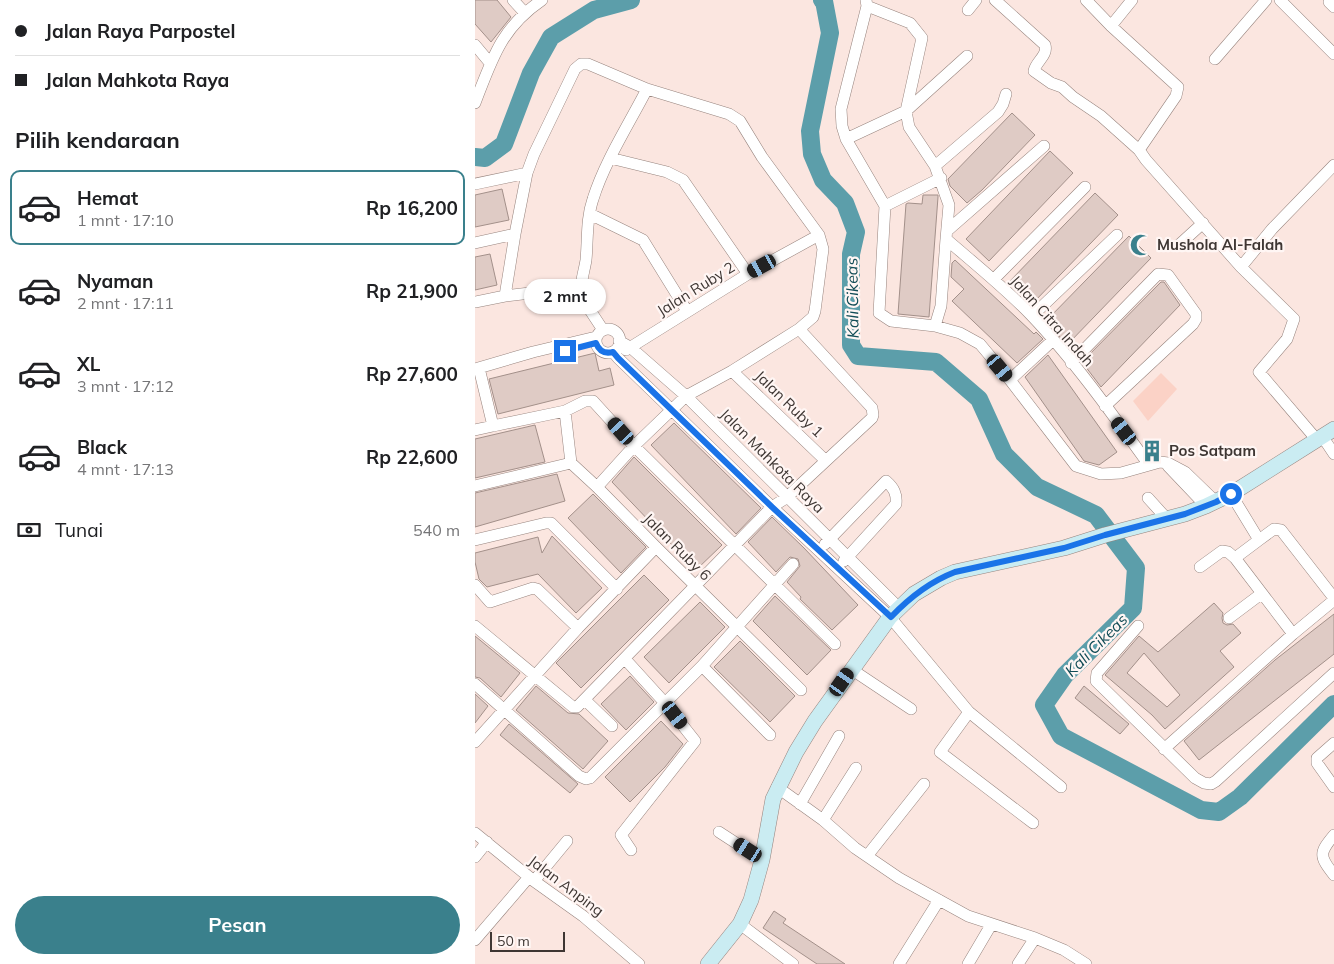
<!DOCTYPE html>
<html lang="id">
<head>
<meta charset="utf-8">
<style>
  :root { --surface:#fff; --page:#f6f6f6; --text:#202124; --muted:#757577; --line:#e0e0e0; --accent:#3a808c }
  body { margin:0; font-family:Mulish,sans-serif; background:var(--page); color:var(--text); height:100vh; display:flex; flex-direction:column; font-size:19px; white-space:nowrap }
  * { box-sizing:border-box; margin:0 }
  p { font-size:16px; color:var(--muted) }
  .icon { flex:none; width:28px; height:28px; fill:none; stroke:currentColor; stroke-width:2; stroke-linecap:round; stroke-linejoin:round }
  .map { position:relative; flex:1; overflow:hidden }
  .panel { display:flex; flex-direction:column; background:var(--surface); width:475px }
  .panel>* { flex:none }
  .hud { display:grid; align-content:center; height:110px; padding:0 15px; background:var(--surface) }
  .scale { position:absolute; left:15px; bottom:12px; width:75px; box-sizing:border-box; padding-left:5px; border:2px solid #3e3633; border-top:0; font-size:14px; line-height:18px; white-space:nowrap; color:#3e3633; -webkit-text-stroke:4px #fff6f4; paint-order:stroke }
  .end { position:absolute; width:22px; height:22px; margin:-11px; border:6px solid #1a73e8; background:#fff; box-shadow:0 0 0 2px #fff }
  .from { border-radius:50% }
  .bubble { position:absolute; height:35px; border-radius:18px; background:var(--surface); box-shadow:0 1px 4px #0004; font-size:16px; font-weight:700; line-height:35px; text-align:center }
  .car { position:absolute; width:15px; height:30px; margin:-15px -8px; border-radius:6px; box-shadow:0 0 4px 1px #0007; background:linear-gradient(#222 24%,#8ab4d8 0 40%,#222 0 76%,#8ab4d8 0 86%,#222 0) }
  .hud b { display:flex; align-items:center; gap:18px; height:48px; font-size:19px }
  .hud b+b { border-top:1px solid var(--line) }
  .hud i { width:12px; height:12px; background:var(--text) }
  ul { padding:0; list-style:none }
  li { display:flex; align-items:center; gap:15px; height:75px; margin:0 10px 8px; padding:0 5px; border:2px solid transparent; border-radius:10px }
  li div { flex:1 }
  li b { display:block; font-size:19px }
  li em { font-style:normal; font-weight:700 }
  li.on { border-color:var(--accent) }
  li>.icon { width:45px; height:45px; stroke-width:1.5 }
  h2 { padding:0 15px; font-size:22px; line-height:60px }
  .pay { display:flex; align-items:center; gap:12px; height:55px; padding:0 15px; font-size:19px }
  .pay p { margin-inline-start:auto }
  .primary-button { display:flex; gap:10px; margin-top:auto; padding:10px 15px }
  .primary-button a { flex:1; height:58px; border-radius:30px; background:var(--accent); color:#fff; font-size:20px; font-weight:700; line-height:58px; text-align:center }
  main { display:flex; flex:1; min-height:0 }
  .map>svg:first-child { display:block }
  .green { fill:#fbd2c6 }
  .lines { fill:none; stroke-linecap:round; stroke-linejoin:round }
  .river { stroke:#5c9eaa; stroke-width:18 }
  .building { fill:#dfcbc5; stroke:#a3908a; fill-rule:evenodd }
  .minor-casing { stroke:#97847e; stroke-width:12 }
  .secondary-casing { stroke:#97847e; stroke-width:16 }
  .minor { stroke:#fff; stroke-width:11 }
  .secondary { stroke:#caecf2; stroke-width:15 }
  .route { stroke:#1a73e8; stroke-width:6 }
  .labels { text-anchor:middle; stroke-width:4.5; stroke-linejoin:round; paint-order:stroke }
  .poi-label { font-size:15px; font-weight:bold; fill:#3e3633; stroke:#fff6f4; text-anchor:start }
  .street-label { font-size:15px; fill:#3e3633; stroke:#fff6f4 }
  .water-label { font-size:16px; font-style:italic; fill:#124d57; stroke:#fff6f4 }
</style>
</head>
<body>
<main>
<section class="panel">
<div class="hud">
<b><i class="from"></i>Jalan Raya Parpostel</b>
<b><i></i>Jalan Mahkota Raya</b>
</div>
<h2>Pilih kendaraan</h2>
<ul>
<li class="on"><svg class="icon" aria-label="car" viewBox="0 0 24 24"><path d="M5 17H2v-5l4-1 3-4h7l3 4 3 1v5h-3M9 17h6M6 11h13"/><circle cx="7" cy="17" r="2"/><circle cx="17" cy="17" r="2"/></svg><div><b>Hemat</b><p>1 mnt · 17:10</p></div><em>Rp 16,200</em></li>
<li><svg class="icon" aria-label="car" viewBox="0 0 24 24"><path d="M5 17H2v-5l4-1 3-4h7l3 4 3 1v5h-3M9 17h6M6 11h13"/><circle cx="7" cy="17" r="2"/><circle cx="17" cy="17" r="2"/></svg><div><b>Nyaman</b><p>2 mnt · 17:11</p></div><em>Rp 21,900</em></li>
<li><svg class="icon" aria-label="car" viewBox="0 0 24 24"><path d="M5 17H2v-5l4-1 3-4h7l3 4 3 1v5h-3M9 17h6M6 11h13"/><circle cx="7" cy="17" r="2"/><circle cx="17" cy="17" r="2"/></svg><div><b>XL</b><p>3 mnt · 17:12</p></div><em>Rp 27,600</em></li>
<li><svg class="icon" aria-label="car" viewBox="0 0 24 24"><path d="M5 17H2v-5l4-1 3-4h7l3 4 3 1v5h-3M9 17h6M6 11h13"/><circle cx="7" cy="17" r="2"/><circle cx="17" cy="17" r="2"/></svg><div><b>Black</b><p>4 mnt · 17:13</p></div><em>Rp 22,600</em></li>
</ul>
<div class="pay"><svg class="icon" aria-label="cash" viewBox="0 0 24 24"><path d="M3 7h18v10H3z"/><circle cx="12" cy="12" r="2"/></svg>Tunai<p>540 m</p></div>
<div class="primary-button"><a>Pesan</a></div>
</section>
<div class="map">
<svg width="859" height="964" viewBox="0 0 859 964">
  <rect width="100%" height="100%" fill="#fbe6e0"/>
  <path class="green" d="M686,373L702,389L673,421L658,401Z"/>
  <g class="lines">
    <path class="river" d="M347,0L349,1L355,33L335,131L337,154L348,180L370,203L381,232L376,254V345L383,356L461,362L504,399L529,454L562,487L621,515L661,568L658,608L590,675L569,705L586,736L726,810L744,812L765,797L859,704
      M0,157L10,158L29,144L56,73L76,37L119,10L156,0"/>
  </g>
  <path class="building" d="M0,0H22L36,17L16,42L0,24Z
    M537,113L560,135L507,190L492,203L475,186L473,179Z
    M575,151L598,173L514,261L491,239Z
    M27,189L34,220L0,227V195Z
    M620,193L643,215L558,303L535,281Z
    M448,195H463V197L454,317L423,314L431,204L433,203L447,204Z
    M654,236L676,258L592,345L571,321Z
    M15,254L22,285L0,290V257Z
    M480,260L559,334L561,332L568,339L542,363L477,301L489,289L476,277L477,263Z
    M686,282H689L705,305L626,387L607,362Z
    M120,353L124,371L135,368L139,385L23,414L14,379Z
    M573,355L642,452L624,465L609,461L550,377Z
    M199,423L286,508L261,534L176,445Z
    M60,425L70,462L0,478V439Z
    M678,442L684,447L677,454L672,447Z
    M159,457L247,545L221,570L137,482Z
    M82,474L90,501L0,527V493Z
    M118,494L171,547L146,573L93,518Z
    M297,517L329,548L383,605L357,630L325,599L326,597L312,582L325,566L323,559L315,557L301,572L273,542Z
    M77,536L127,588L101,613L63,574L12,587L4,579L0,562V553L63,537L67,553Z
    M169,575L194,600L106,688L81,663Z
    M300,596L356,650L332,675L278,621Z
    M225,602L250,627L194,683L169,657Z
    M739,603L748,613L747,618L748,623L752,625L758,624L766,633L745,651L759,667L690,729L677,715L630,675L664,636L683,652ZM669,653L705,695L692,707L652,673Z
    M859,614V654L724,760L709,741L800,660Z
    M0,636L45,673L26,697L5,678L0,677Z
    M265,641L320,696L295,722L239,667Z
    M155,676L179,702L151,730L126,704Z
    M61,686L93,713L104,714L133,741L108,769L41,710Z
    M609,686L654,724L645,734L600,698Z
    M0,694L13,706L0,723Z
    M186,721L208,744L190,767L155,802L130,777Z
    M34,724L103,784L95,793L25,735Z
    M299,911L311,919L308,923L370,964H342L288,928Z"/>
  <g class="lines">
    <g class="minor-casing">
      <path id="minor" d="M38,0L49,12
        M391,0L392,6L366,109L367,126L371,139L410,206L404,313L416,321L460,326L485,333L505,344L535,380L601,466L626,474L646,473L685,462L693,463L710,472L741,502
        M520,0L570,45C573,56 561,61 559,71L576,83L587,87L598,97L626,116L664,150L671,160L766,267L819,319L812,339L784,372L842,440
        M611,0L636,26L703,87L701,96L664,150
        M805,0L859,54
        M854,2L859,7
        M392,6L435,23L447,38L431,111L434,127L460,166L474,205L471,239C500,264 530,288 556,315C598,359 638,415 674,465
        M493,10L501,0
        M636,26L657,0
        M0,45L15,63
        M740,59L791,0
        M0,103C17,59 26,28 67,0
        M371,139L431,111L492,56
        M135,158L192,172L208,180L273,274
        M460,166L523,112L528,104L531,94
        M0,184L52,173
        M410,206L466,178
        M115,214L168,240L212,311
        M473,230L569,146
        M0,243L40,234
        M705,244L728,223
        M766,267L797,229L859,165
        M519,279L610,187
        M0,302L30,296
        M557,316L642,235
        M460,326L466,306L471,239
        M121 341a12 12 0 1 1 24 0a12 12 0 1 1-24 0Z
        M128,330L107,298C104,285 109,273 111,260C113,240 111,219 118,199C130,161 154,124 172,89
        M144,341L155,347L211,396L424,608
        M151,350L273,274L344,235
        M138,352L143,358L297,507L415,617L494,712L465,752L558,823
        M596,363L683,274L693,275L721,314V319L718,324L630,406
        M0,369L58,352L121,337
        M257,371L350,460
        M535,380L578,340
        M90,411L96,463
        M18,426L90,411L110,401H118L159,446L360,644
        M0,430L18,426L4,368
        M847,436L859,454
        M96,463L122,487L159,446L211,396L257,371L324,329L338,317L340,311L348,249L344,235L287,157L265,121L254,114L172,89L113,64H106L100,69L59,154L52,173L40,234L30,296L105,287
        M693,466L731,506
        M0,486L96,463
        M122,487L181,547L326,690
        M756,494L784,540L760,558L818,634
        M673,498L692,519
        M0,540L71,523H76L142,589
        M784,540L799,529L806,530L859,598
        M350,544L411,481C419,488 422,494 421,504L369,561
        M725,567L747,551L753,552L760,558
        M0,585L15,602L58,588L62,589L103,628
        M754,618L786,594
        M0,626L98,707H102L297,507L311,498L397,418L398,415L397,408L324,329
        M663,626L622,673L621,681L720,778L729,783L736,784L741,781L859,673
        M150,659L190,703L220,741L146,835L156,850
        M227,666L295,735
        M376,669L436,709
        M0,684L104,776L111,779L115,778L227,666L318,564
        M110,700L137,726
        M494,712L586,787
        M0,742L103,628L181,547
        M859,743L842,758V763L859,787
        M689,749L818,634L859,600
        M302,787L348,820L380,848L424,878L493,916L560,938L589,950L611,964
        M325,804L364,736
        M348,820L381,768
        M244,832L287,860
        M0,833L59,881L108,916L164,964
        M859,835C844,853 844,856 859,875
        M392,856L449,784
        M0,857L12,842
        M59,881L92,841
        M265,924L318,964
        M0,940L54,877
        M424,964L464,900
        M493,964L516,925
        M543,964L560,938"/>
    </g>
    <g class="secondary-casing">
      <path id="secondary" d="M233,964L265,924L276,900L287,860L298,799L321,752L340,721L415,617L439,594L466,578L480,572L589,548L630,535L710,514L731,506L756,494L859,429"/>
    </g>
    <use href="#minor" class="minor"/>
    <use href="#secondary" class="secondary"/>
  </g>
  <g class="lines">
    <path class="route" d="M90,351L121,343C124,351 130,354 138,352L143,358L297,507L416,617C435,597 454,582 480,572L589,548L630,535L710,514L741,502L756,494"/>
  </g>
  <defs>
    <g id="mosque-bare" transform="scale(1.725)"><path d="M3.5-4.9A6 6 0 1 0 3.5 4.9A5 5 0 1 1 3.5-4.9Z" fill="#3a808c" stroke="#fff6f4" stroke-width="2.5" paint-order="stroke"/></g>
    <g id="building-bare" transform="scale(1.725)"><path d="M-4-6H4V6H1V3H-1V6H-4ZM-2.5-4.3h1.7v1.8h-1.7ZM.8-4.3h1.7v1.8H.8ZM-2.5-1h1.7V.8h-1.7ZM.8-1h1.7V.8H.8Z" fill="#3a808c" stroke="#fff6f4" stroke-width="2.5" paint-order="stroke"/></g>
  </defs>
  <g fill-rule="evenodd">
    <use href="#mosque-bare" x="666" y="245"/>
    <use href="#building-bare" x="677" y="451"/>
  </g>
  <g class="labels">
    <g class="poi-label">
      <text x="682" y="250">Mushola Al-Falah</text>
      <text x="694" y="456">Pos Satpam</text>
    </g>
    <g class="street-label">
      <text transform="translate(221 289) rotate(-32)" y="5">Jalan Ruby 2</text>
      <text transform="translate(577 321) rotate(48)" y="5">Jalan Citra Indah</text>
      <text transform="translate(314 404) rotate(44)" y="5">Jalan Ruby 1</text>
      <text transform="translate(297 461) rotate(45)" y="5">Jalan Mahkota Raya</text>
      <text transform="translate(202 547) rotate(45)" y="5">Jalan Ruby 6</text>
      <text transform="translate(91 886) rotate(37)" y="5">Jalan Anping</text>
    </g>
    <g class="water-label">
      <text transform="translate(377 298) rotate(-91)" y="6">Kali Cikeas</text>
      <text transform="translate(621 645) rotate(-45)" y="6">Kali Cikeas</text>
    </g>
  </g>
</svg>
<div class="scale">50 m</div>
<i class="end from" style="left:756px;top:494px"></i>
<i class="end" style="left:90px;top:351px"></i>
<div class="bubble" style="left:49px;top:279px;width:82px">2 mnt</div>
<i class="car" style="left:287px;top:266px;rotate:241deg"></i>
<i class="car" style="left:525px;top:368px;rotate:140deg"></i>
<i class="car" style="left:146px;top:431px;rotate:318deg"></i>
<i class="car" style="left:649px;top:431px;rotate:323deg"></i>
<i class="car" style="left:367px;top:682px;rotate:35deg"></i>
<i class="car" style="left:200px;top:715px;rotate:142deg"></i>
<i class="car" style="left:273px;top:850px;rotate:303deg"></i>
</div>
</main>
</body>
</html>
